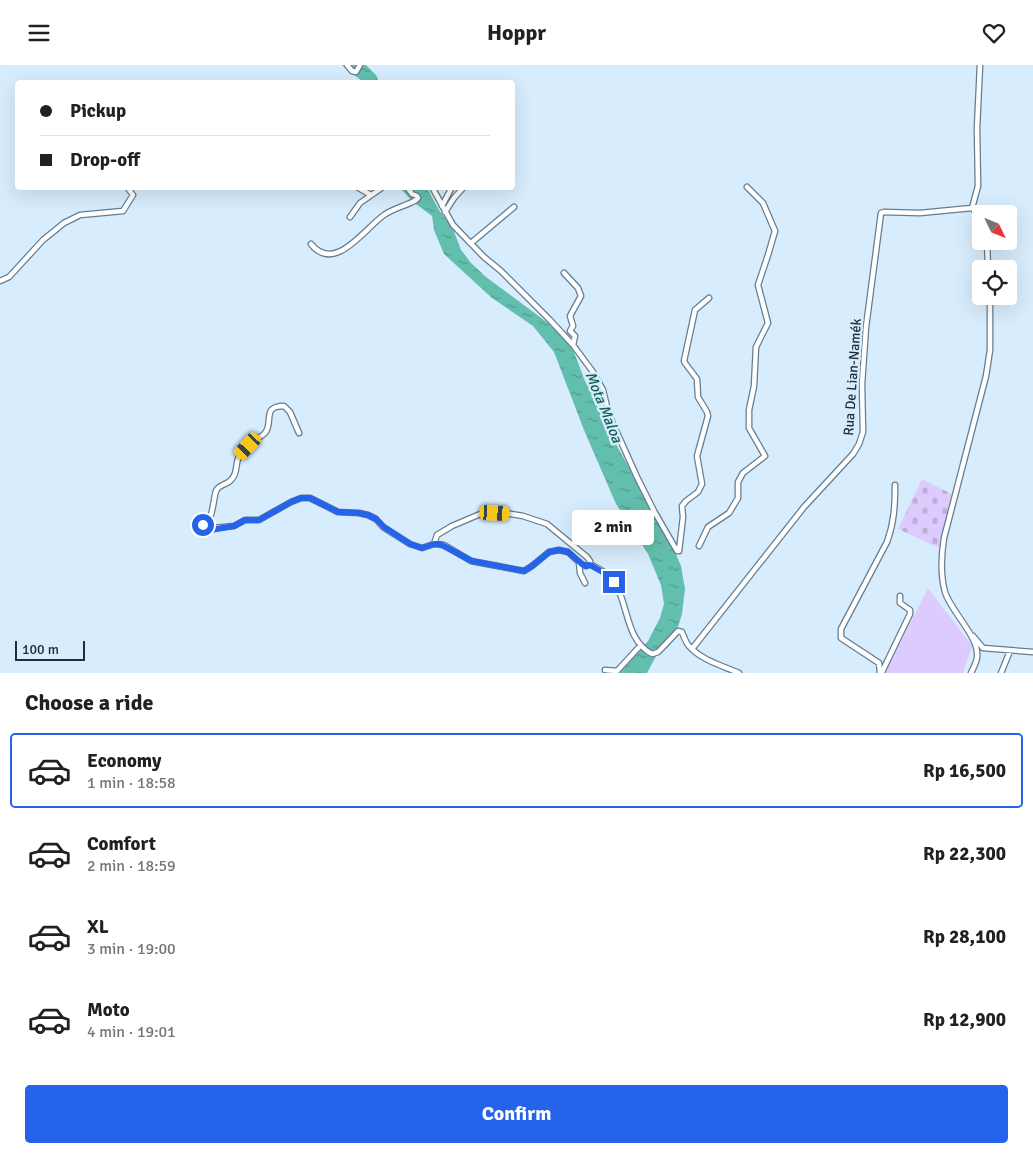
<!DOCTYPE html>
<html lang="en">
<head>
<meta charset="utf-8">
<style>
  :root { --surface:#fff; --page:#f2f2f2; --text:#202124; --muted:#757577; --line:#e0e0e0; --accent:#2563eb }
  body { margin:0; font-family:Signika,sans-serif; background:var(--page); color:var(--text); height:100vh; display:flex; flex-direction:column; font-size:19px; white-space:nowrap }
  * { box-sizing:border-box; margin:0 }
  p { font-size:16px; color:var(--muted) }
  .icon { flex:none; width:28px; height:28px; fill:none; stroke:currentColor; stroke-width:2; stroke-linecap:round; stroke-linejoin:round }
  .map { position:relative; height:608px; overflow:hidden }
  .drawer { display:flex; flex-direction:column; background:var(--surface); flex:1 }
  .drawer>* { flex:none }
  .hud { position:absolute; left:15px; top:15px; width:500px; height:110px; border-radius:5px; box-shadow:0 5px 20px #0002; display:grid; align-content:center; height:110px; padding:0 25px; background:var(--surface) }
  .needle { width:32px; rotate:133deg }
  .fabs { position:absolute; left:972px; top:140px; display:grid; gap:10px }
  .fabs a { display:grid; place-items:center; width:45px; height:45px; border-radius:5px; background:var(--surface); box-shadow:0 5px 20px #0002; font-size:25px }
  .scale { position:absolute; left:15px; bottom:12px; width:70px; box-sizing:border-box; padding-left:5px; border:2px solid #232d34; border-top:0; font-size:14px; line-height:18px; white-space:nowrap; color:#232d34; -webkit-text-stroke:4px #d7ecfc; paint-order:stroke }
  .end { position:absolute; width:22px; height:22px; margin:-11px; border:6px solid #2563eb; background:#fff; box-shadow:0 0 0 2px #fff }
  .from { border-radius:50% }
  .bubble { position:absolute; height:35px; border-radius:5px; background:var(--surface); box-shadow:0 5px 20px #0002; font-size:16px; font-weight:800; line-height:35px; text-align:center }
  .car { position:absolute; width:15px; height:30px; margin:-15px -8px; border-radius:6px; box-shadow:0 0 4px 1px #0007; background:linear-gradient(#f5c518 24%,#345 0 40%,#f5c518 0 76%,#345 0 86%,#f5c518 0) }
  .hud b { display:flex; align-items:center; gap:18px; height:48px; font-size:19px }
  .hud b+b { border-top:1px solid var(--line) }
  .hud i { width:12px; height:12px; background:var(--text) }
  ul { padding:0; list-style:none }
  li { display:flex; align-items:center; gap:15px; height:75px; margin:0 10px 8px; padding:0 15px; border:2px solid transparent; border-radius:5px }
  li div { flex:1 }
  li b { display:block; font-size:19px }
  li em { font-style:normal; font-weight:800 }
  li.current { border-color:var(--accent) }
  li>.icon { width:45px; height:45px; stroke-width:1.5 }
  h2 { padding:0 25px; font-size:22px; line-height:60px }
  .button { display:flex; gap:10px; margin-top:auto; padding:10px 25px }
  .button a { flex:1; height:58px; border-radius:5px; background:var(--accent); color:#fff; font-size:20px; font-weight:800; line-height:58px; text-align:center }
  header { display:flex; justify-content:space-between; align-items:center; height:65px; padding:0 25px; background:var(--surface); font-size:22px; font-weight:800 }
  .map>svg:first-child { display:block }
  .green { fill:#ddcbfe }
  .cemetery { fill:url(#cemetery-stones) }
  .water { fill:url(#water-ripples) }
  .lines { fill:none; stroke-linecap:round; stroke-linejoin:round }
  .street-casing { stroke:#667d8f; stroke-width:7 }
  .street { stroke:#fff; stroke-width:4.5 }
  .route { stroke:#2563eb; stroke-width:6 }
  .labels { text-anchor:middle; stroke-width:5; stroke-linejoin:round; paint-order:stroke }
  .street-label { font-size:14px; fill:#232d34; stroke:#d7ecfc }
  .water-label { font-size:15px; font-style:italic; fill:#115f53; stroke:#d7ecfc }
</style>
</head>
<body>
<header><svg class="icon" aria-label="menu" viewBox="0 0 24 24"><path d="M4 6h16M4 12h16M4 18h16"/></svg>Hoppr<svg class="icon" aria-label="heart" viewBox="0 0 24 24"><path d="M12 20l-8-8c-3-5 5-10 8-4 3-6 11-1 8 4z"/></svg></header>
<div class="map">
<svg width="1033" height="608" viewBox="0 0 1033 608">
  <defs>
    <pattern id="cemetery-stones" width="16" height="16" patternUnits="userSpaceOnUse" patternTransform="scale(1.25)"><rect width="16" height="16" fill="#ddcbfe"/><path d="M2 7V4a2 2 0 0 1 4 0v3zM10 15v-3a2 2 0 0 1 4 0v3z" fill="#bdafda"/></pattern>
    <pattern id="water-ripples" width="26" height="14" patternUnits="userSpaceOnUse" patternTransform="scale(1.25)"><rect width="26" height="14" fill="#62bfad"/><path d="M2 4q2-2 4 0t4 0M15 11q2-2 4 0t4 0" fill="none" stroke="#509c8e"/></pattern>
  </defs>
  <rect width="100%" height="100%" fill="#d7ecfc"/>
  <path class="green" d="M928,523L972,581L963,608H885Z"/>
  <path class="cemetery" d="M922,414L952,429L939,483L898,464Z"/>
  <path class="water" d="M342,0H366L376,10L379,17H363Z
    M400,123H427L439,145L453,164L461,185L471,198L486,212L548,258L572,282L585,316L611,358L617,381L670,475L681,501L685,524L682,549L678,562L662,580L647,608H620L648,576L660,553L664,539L661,520L648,489L616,439L584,365L554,287L533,261L492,233L444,189L434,165L432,151L412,136Z"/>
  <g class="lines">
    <g class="street-casing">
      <path id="street" d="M347,0L352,6L356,7L360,0
        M357,122L371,130
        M432,122L453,160L484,192L501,206L550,255L573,280L593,307L603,325L609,350L637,412L654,446L677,486H679L683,452L682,441L686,436L698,427L702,419L697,391L708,351L707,347L698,332L697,314L685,298L684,296L695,245L709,233
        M442,141L452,122
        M972,143L978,121L977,63L980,0
        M445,147L454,133L463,123
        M350,152L360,138L383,122
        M987,176L988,204
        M471,178L514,142
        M311,179C335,209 364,164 384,150C394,143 406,141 416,135L418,133L417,131L412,129L407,122
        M564,208L578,223L581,231L570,251L573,261L570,266L575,271L573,280
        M0,216L9,212L43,175L64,158L80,150L123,146L133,130L127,122
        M299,368L290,347L284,341C261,341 274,358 265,368C262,372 256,373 253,376C248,380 239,388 238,394C235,402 238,408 231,415C227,420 219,419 216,426C214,432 212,452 209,455C207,457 205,459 203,460V464L234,461L245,455H259L291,437L301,433H310L338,447L359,448L368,450L376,454L383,462L410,479L422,483L434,479L444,480L471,496L524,506L532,501L549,487L559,485L568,487L581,499L586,501L590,499C596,503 605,506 610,512C630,534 623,574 652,589L658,587L662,583L678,566L682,567C684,572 686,578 689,581C701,595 723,601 739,608
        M434,479L437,470L452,461L485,447L505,448L523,451L547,459L587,492L590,496V499
        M699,481L708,462L729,448L738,433V417L743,408L765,391L749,363V345L754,321L756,282L768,258L758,220L768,190L775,166L763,138L747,122
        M579,497L580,508L585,518
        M973,571L983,583L1033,587
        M692,584L804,442L853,389L859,379L863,367L862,319L866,262L881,148L884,147L920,148L972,143L981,153
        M605,605L617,606L640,581
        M882,607L910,549V545L900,538V531
        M880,608L879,598L841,573V564L887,477C894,458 895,441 895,420
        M971,608C973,604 976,598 977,593C980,572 951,547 945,527C940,509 941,492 944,473L986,311L990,285V231
        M1001,608L1010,586"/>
    </g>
    <use href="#street" class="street"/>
  </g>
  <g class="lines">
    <path class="route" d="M203,460L202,462L205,466L234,461L245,455H259L291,437L301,433H310L338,447L359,448L368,450L376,454L384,462L410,479L422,483L434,479H440L472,496L524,506L532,501L549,487L559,485L568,487L582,499L586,501L590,500L608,510L614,517"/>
  </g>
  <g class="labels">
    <g class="street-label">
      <text transform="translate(852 312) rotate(-86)" y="5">Rua De Lian-Namék</text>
    </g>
    <g class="water-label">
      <text transform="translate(604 342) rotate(68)" y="5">Mota Maloa</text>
    </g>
  </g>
</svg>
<div class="fabs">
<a><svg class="needle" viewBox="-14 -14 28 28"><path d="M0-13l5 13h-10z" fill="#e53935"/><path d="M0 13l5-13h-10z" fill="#757577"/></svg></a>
<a><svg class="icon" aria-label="locate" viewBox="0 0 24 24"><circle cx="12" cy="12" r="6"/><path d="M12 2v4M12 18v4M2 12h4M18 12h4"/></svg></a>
</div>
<div class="scale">100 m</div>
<i class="end from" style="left:203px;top:460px"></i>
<i class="end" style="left:614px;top:517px"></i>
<div class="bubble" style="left:572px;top:445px;width:82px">2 min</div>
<i class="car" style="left:248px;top:381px;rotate:223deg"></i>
<i class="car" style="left:495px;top:448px;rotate:93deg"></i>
<div class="hud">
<b><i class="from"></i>Pickup</b>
<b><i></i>Drop-off</b>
</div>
</div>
<section class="drawer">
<h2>Choose a ride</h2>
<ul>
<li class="current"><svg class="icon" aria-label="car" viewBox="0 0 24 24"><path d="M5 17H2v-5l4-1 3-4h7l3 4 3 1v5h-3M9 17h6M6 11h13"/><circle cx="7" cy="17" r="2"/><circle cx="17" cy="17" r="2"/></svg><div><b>Economy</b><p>1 min · 18:58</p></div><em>Rp 16,500</em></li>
<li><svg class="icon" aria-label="car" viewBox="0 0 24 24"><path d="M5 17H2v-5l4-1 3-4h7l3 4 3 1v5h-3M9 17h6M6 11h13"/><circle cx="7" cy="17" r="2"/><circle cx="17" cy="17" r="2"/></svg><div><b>Comfort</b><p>2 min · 18:59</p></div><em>Rp 22,300</em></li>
<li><svg class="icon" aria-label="car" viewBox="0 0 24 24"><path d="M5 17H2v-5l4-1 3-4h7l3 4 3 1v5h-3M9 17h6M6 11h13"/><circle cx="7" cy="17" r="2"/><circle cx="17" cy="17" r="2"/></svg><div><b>XL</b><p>3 min · 19:00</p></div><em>Rp 28,100</em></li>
<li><svg class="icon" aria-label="car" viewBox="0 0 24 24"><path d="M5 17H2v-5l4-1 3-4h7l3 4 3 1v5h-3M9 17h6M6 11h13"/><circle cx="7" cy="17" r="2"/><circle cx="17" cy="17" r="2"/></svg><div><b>Moto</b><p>4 min · 19:01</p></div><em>Rp 12,900</em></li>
</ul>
<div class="button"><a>Confirm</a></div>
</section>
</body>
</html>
